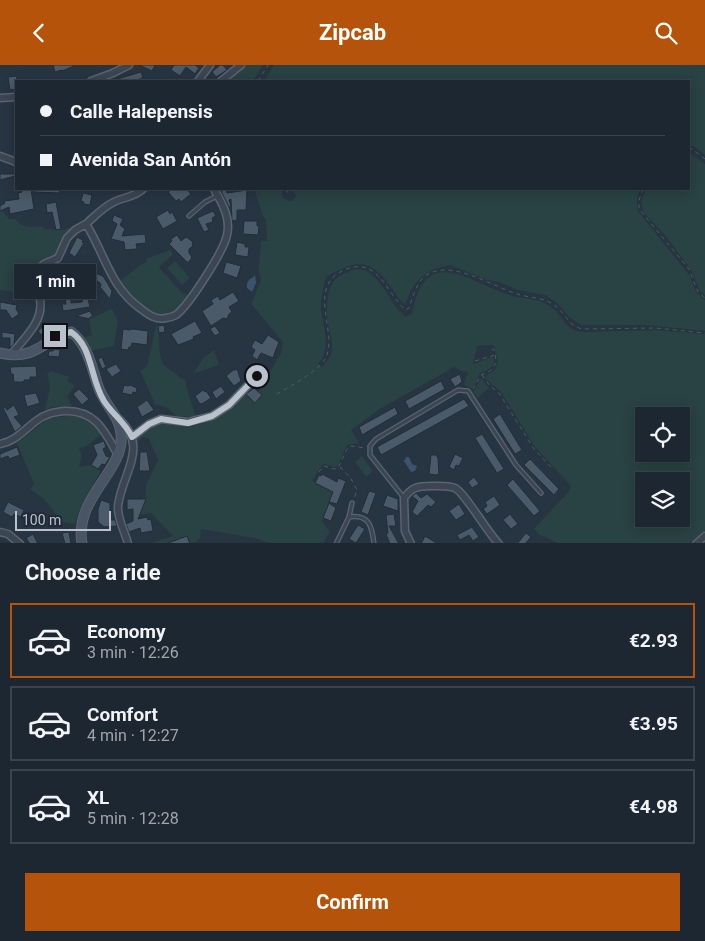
<!DOCTYPE html>
<html lang="en">
<head>
<meta charset="utf-8">
<style>
  :root { --surface:#1d2732; --page:#2a333e; --text:#f1f3f6; --muted:#a0a5ac; --line:#3b444d; --accent:#b45309 }
  body { margin:0; font-family:Roboto,sans-serif; background:var(--page); color:var(--text); height:100vh; display:flex; flex-direction:column; font-size:19px; white-space:nowrap }
  * { box-sizing:border-box; margin:0 }
  p { font-size:16px; color:var(--muted) }
  .icon { flex:none; width:28px; height:28px; fill:none; stroke:currentColor; stroke-width:2; stroke-linecap:round; stroke-linejoin:round }
  .map { position:relative; height:478px; overflow:hidden }
  .details { display:flex; flex-direction:column; background:var(--surface); flex:1 }
  .details>* { flex:none }
  .top-card { position:absolute; left:15px; top:15px; width:675px; height:110px; border-radius:0px; box-shadow:0 2px 12px #0003,0 0 0 1px var(--line); display:grid; align-content:center; height:110px; padding:0 25px; background:var(--surface) }
  .fabs { position:absolute; left:635px; top:342px; display:grid; gap:10px }
  .fabs a { display:grid; place-items:center; width:55px; height:55px; border-radius:0px; background:var(--surface); box-shadow:0 2px 12px #0003,0 0 0 1px var(--line); font-size:25px }
  .scale { position:absolute; left:15px; bottom:12px; width:96px; box-sizing:border-box; padding-left:5px; border:2px solid #b8c1cc; border-top:0; font-size:14px; line-height:18px; white-space:nowrap; color:#b8c1cc; -webkit-text-stroke:4px #202b37; paint-order:stroke }
  .end { position:absolute; width:22px; height:22px; margin:-11px; border:6px solid #b8c1cc; background:#111; box-shadow:0 0 0 2px #111 }
  .from { border-radius:50% }
  .bubble { position:absolute; height:35px; border-radius:0px; background:var(--surface); box-shadow:0 2px 12px #0003,0 0 0 1px var(--line); font-size:16px; font-weight:700; line-height:35px; text-align:center }
  .top-card b { display:flex; align-items:center; gap:18px; height:48px; font-size:19px }
  .top-card b+b { border-top:1px solid var(--line) }
  .top-card i { width:12px; height:12px; background:var(--text) }
  ul { padding:0; list-style:none }
  li { display:flex; align-items:center; gap:15px; height:75px; margin:0 10px 8px; padding:0 15px; border:2px solid var(--line); border-radius:0px }
  li div { flex:1 }
  li b { display:block; font-size:19px }
  li em { font-style:normal; font-weight:700 }
  li.on { border-color:var(--accent) }
  li>.icon { width:45px; height:45px; stroke-width:1.5 }
  h2 { padding:0 25px; font-size:22px; line-height:60px }
  .action { display:flex; gap:10px; margin-top:auto; padding:10px 25px }
  .action a { flex:1; height:58px; border-radius:0px; background:var(--accent); color:#fff; font-size:20px; font-weight:700; line-height:58px; text-align:center }
  header { display:flex; justify-content:space-between; align-items:center; height:65px; padding:0 25px; background:var(--accent); color:#fff; font-size:22px; font-weight:700 }
  .map>svg:first-child { display:block }
  .green { fill:#294243; fill-rule:evenodd }
  .water { fill:#3d536b }
  .building { fill:#4b5a68; stroke:#222d39 }
  .lines { fill:none; stroke-linecap:round; stroke-linejoin:round }
  .lane-casing { stroke:#59646f; stroke-width:5.5 }
  .street-casing { stroke:#59646f; stroke-width:9 }
  .secondary-casing { stroke:#59646f; stroke-width:11 }
  .path { stroke:#475f60; stroke-width:1; stroke-dasharray:4 4; stroke-linecap:butt }
  .lane { stroke:#3b4652; stroke-width:3 }
  .street { stroke:#3b4652; stroke-width:6 }
  .secondary { stroke:#495565; stroke-width:9 }
  .route { stroke:#b8c1cc; stroke-width:6 }
</style>
</head>
<body>
<header><svg class="icon" aria-label="back" viewBox="0 0 24 24"><path d="M15 5l-7 7 7 7"/></svg>Zipcab<svg class="icon" aria-label="search" viewBox="0 0 24 24"><circle cx="10" cy="10" r="6"/><path d="M15 15l6 6"/></svg></header>
<div class="map">
<svg width="705" height="479" viewBox="0 0 705 479">
  <rect width="100%" height="100%" fill="#273442"/>
  <path class="green" d="M247,0H263L253,16H227Z
    M274,0H705V90L689,78V16H264Z
    M689,88L705,99V230L700,226L691,205L665,170L643,147L641,137L646,124H689Z
    M254,124H281L283,133L289,136L294,134L296,131L292,124H640L637,134V145L690,211L696,227L705,235V266L646,260H581L569,252L557,238L545,230L518,225L499,217L487,215L450,200L434,204L419,214L412,223L405,239C398,234 395,228 390,221C369,191 355,196 326,212C323,222 321,232 321,243C323,261 332,284 318,299L322,302C325,298 329,294 331,289C334,278 330,270 328,259C326,246 326,225 335,215C338,211 344,209 348,207C370,194 386,227 395,241C398,245 402,248 405,252L412,249C425,176 469,218 513,231C524,234 540,233 550,241C563,250 564,264 581,267L655,265L705,269V466L690,478H558L538,469L534,464L568,427L571,421L535,382L501,327L485,313C487,309 490,308 494,305C501,298 496,287 493,280L477,281L473,299L491,292L494,293C496,302 487,305 480,308L476,318L471,324L464,320L466,312L468,309L466,306L463,307L454,302L380,344L351,365L359,378L347,380L338,400L335,402L323,399L312,416L333,427L322,456L330,467L323,478H270L254,473L201,464L200,473L195,478H190L187,471L168,478H153L156,476L173,471L151,448L139,450L145,437L146,420L158,395L149,374L144,372L137,377V372C149,360 161,356 178,359C184,360 189,362 194,361C215,356 230,343 246,329L255,338L258,327L268,317L265,315L281,288L283,277L251,239L261,215L258,202L259,200L261,176H267L266,155L263,151ZM644,351H681V389H644ZM644,416H681V454H644Z
    M0,143L9,154H16C23,164 32,162 43,161L44,164L64,165L73,161L64,171L56,188C52,192 47,193 42,195C26,202 31,218 35,230L0,225Z
    M170,185L173,189L159,202L183,229L185,228L187,231C184,235 181,241 178,244C157,264 131,231 120,216L140,200L145,198L148,193Z
    M175,196L190,213L182,220L167,203Z
    M112,244L118,256L114,281L90,286L84,272L92,270L89,254Z
    M156,260L158,261C159,270 159,289 162,297C166,305 176,306 180,313L185,314L188,328L196,352L176,351L168,343L155,339L140,306L147,301Z
    M214,285L219,300L193,309L203,293Z
    M51,306L70,312L67,316L75,320L67,332L73,341L53,342L45,345L50,322L47,308Z
    M481,313L489,323L478,333L473,327Z
    M78,350L93,359L102,369L85,382L79,383L82,391L79,402L91,400L101,406L81,441L75,459L62,457L44,434L30,424L34,419L17,378L49,353Z
    M362,391L373,406L366,412L355,397Z"/>
  <path class="water" d="M255,210L256,218L252,227L247,223C246,214 251,215 255,210Z
    M406,392H409L412,399L417,401L415,406L411,407L404,396Z"/>
  <path class="building" d="M53,0H73L74,1L62,6V5L55,7Z
    M139,0H155L152,6Z
    M174,0H195L199,3L195,9L186,2L180,11L171,5Z
    M220,0H223L227,5L216,12L212,7Z
    M141,7L143,13L133,16H114V15Z
    M17,11L16,24L10,25L8,12Z
    M0,109H15V111L0,115Z
    M22,124H31L34,144L10,149L9,142L0,146V141L5,138L4,136L19,134L18,128L22,127Z
    M34,124H59L60,128L34,127Z
    M172,124H187L191,129L181,137L179,134L176,136L168,127Z
    M226,125L227,128L247,125L246,145H237V155L232,156L231,134L229,135L231,141L229,142L221,126Z
    M83,128L92,130L90,140L83,139L84,137L81,136Z
    M56,137L61,164L56,165L52,147L47,148L46,139Z
    M168,145L170,149L172,147L177,156L163,164L156,152Z
    M213,146L216,151L212,153L213,157L206,159L209,165L204,167L197,153Z
    M114,150L123,154L120,160L125,164L122,171L145,169L146,178L136,179L137,184L125,185L124,177L111,174L117,159L112,156Z
    M244,156H257V161H259L258,170L243,169Z
    M177,170L181,176L186,172L192,176L193,181L189,184V188L192,192L189,197H187L169,179L172,176L171,174Z
    M77,172L83,175L82,177L84,178L75,192L69,188Z
    M237,177L245,179V182H249L248,192L235,190Z
    M226,197L241,201L237,213L223,208Z
    M51,206L62,207L61,210H64V215H50Z
    M92,207L103,211L112,226L110,234L100,222L101,220L100,218L90,211Z
    M233,227L239,236L229,242L232,247L229,249L227,254L223,253L211,261L202,246L213,239L211,235L218,231L220,235Z
    M83,233L88,234L90,242L63,246L62,239H66L65,235L71,234V238L82,237Z
    M0,237L17,240L16,244L19,249L12,254L6,245H0Z
    M90,246L93,252H90V254L76,251Z
    M195,256L202,268L193,272L194,274L178,280L171,269Z
    M46,259L50,263L41,270L38,266Z
    M164,260L165,267L159,268L158,261Z
    M215,261L220,268L215,271L210,264Z
    M123,264L129,265L133,264L148,266L147,280L132,278L131,282H129L128,285L121,284Z
    M2,267L15,269L14,279L10,283V273H2Z
    M268,270L279,277L275,287L273,293L261,288L257,295L252,291L255,285L251,282L255,275L262,279Z
    M55,284L60,285L59,292L48,291L49,286H53Z
    M102,292L106,302L102,304L98,294Z
    M116,299L121,306L112,312L106,304Z
    M36,301L37,312H30V315H24V317H14L13,309H11L10,302Z
    M237,304L241,316L234,321L226,311L232,306Z
    M460,309L462,317L455,322L450,314Z
    M441,316L445,324L409,344L405,336Z
    M124,320L128,321L130,320L137,323L136,328L133,327L132,330L122,328Z
    M221,321L225,327L216,334L212,327Z
    M254,323L262,330L255,338L246,329Z
    M79,324L89,334L82,340L73,329Z
    M203,325L205,327L206,326L211,333L202,339L199,338L195,331Z
    M36,328L40,338L27,342L24,330Z
    M464,334L469,341L381,390L377,382Z
    M147,335L154,345L142,352L137,342Z
    M14,340L19,350L14,352L22,361L15,367L3,343L5,342L7,345Z
    M395,342L398,349L362,370L359,362Z
    M500,349L522,385L515,389L493,354Z
    M482,369L504,404L497,408L475,373Z
    M104,376L106,382L103,384L106,391L110,392L105,400L102,399L98,404L91,400L97,390L93,380Z
    M17,382L20,390L9,394L8,391L0,394V389Z
    M140,387H147L150,406H139Z
    M455,389L463,393L459,401L456,400L454,405L449,402Z
    M431,390H437V392L438,393L439,409L436,410L429,409Z
    M530,394L559,424L554,430L524,400Z
    M322,409L337,417L338,413L346,416L337,439L329,437L333,427L315,418L319,410L321,411Z
    M474,412L479,419L472,423L468,417Z
    M513,414L540,446L534,451L507,420Z
    M369,426L376,428L368,450L361,447Z
    M416,428L421,433L427,429L436,437L431,442L428,440L417,451L412,447L418,436L412,431Z
    M387,430L398,434V446L383,441Z
    M494,431L500,440L487,449L483,444L487,441L485,437Z
    M127,434H146L138,454L147,452L148,455L151,454L153,466L141,468L140,463L129,467L126,459L133,456V444L127,445Z
    M101,435L110,438V455H115L117,461L104,462L98,457V444Z
    M8,437L24,445L21,452L14,449L12,452L3,447Z
    M329,438L336,443L331,456L323,453Z
    M459,439L465,449L456,455L449,446Z
    M394,449L396,461H389L399,479H390L386,469L388,468L386,450Z
    M510,449L518,459L511,464L503,455Z
    M358,460L365,464L356,478L349,474Z
    M472,462L479,472L473,476L469,470L460,475L457,470Z
    M69,467L71,479H65L62,468Z
    M526,468L531,472L525,479H517Z
    M33,469L38,479H30L26,473Z
    M187,471L190,479H168V478Z
    M425,471L438,479H421Z"/>
  <g class="lines">
    <g class="lane-casing">
      <path id="lane" d="M189,151L205,137L217,131
        M404,433L370,390V381L376,374L458,325L468,326L516,400L541,428
        M349,452L352,438
        M336,479L349,452C370,449 372,462 374,479"/>
    </g>
    <g class="street-casing">
      <path id="street" d="M91,16L113,8L129,0
        M198,16L210,0
        M221,16L241,0
        M0,33L16,32
        M0,91L16,97
        M86,159C95,151 103,142 114,137C124,132 135,132 143,124
        M11,290C23,274 44,257 40,235C39,225 34,217 34,207L44,199L58,193L67,173L75,165L86,159C105,189 110,222 141,244C145,247 150,251 154,252C160,255 170,253 176,250C189,240 224,186 227,170C231,153 222,138 214,124
        M117,352C151,382 122,407 118,441C117,454 125,466 128,479
        M132,372L149,359L161,354L188,357L212,351L229,340L257,311
        M0,379C16,376 24,365 36,356C45,349 53,347 65,346C96,345 105,367 118,390
        M0,467L8,469L20,479
        M411,479L405,466L404,433C412,422 418,421 431,421C438,421 448,420 455,423C465,428 487,467 499,479
        M696,479L705,471"/>
    </g>
    <g class="secondary-casing">
      <path id="secondary" d="M0,288C9,290 19,291 28,288C44,283 54,270 71,267C87,278 92,303 98,321C103,338 120,351 121,369C125,407 74,431 82,479"/>
    </g>
    <path class="path" d="M258,16L268,0
      M689,82L705,94
      M286,124L289,130
      M643,124L639,135V144L689,204L698,227L705,233
      M475,296L495,290
      M482,310L490,321L499,328L534,384L551,402
      M473,324L481,310L490,306L496,298L495,286L493,284L488,285
      M277,329C290,321 322,305 327,290C336,264 308,223 342,206C376,189 385,225 405,245L409,243C412,234 415,223 421,215C444,189 491,221 517,229C529,233 544,232 554,240C566,248 567,260 582,264L656,263L705,268
      M340,402L350,412L357,425L354,434
      M319,407L324,401L334,404L338,403L347,384L351,381L365,383"/>
    <use href="#lane" class="lane"/>
    <use href="#street" class="street"/>
    <use href="#secondary" class="secondary"/>
  </g>
  <g class="lines">
    <path class="route" d="M55,271L71,267C93,282 90,314 104,336C113,350 125,357 132,372L149,359L161,354L188,358L212,351L229,340L257,311"/>
  </g>
</svg>
<div class="fabs">
<a><svg class="icon" aria-label="locate" viewBox="0 0 24 24"><circle cx="12" cy="12" r="6"/><path d="M12 2v4M12 18v4M2 12h4M18 12h4"/></svg></a>
<a><svg class="icon" aria-label="layers" viewBox="0 0 24 24"><path d="M12 4l9 5-9 5-9-5zM3 14l9 5 9-5"/></svg></a>
</div>
<div class="scale">100 m</div>
<i class="end from" style="left:257px;top:311px"></i>
<i class="end" style="left:55px;top:271px"></i>
<div class="bubble" style="left:14px;top:199px;width:82px">1 min</div>
<div class="top-card">
<b><i class="from"></i>Calle Halepensis</b>
<b><i></i>Avenida San Antón</b>
</div>
</div>
<section class="details">
<h2>Choose a ride</h2>
<ul>
<li class="on"><svg class="icon" aria-label="car" viewBox="0 0 24 24"><path d="M5 17H2v-5l4-1 3-4h7l3 4 3 1v5h-3M9 17h6M6 11h13"/><circle cx="7" cy="17" r="2"/><circle cx="17" cy="17" r="2"/></svg><div><b>Economy</b><p>3 min · 12:26</p></div><em>€2.93</em></li>
<li><svg class="icon" aria-label="car" viewBox="0 0 24 24"><path d="M5 17H2v-5l4-1 3-4h7l3 4 3 1v5h-3M9 17h6M6 11h13"/><circle cx="7" cy="17" r="2"/><circle cx="17" cy="17" r="2"/></svg><div><b>Comfort</b><p>4 min · 12:27</p></div><em>€3.95</em></li>
<li><svg class="icon" aria-label="car" viewBox="0 0 24 24"><path d="M5 17H2v-5l4-1 3-4h7l3 4 3 1v5h-3M9 17h6M6 11h13"/><circle cx="7" cy="17" r="2"/><circle cx="17" cy="17" r="2"/></svg><div><b>XL</b><p>5 min · 12:28</p></div><em>€4.98</em></li>
</ul>
<div class="action"><a>Confirm</a></div>
</section>
</body>
</html>
